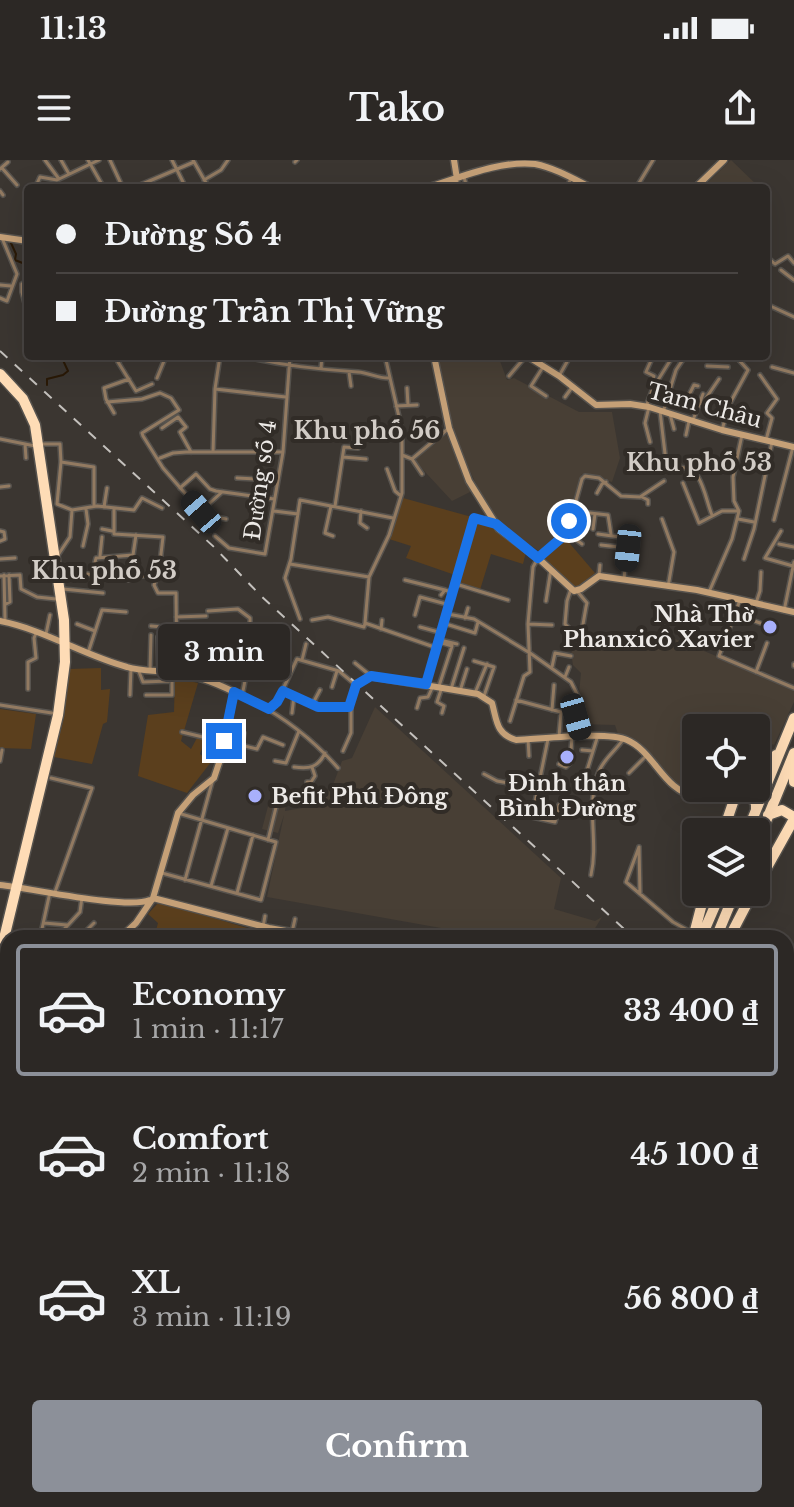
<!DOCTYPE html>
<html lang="en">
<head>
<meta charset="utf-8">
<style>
  :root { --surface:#2c2825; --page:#383432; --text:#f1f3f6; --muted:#a6a6a7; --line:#484442; --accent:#8c9099 }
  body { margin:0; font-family:"Libre Baskerville",serif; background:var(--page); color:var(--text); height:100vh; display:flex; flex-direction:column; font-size:30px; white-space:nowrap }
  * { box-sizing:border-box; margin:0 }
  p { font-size:26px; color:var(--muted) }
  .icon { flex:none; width:44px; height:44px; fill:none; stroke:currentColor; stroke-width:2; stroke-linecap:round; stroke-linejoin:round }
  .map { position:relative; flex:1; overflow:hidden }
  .details { position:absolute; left:0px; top:770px; width:794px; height:578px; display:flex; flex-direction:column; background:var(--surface); border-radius:24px 24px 0 0; box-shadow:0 8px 32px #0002,0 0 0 2px var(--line) }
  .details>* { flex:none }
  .guide { position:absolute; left:24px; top:24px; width:746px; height:176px; border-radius:8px; box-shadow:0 8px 32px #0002,0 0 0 2px var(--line); display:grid; align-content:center; height:176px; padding:0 32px; background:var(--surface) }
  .controls { position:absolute; left:682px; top:554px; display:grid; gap:16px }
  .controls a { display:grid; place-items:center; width:88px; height:88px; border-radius:8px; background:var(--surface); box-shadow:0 8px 32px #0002,0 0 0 2px var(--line); font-size:40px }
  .end { position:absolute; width:36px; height:36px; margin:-18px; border:10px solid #1a73e8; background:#fff; box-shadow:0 0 0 4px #fff }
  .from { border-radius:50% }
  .bubble { position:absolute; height:56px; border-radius:8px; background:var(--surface); box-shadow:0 8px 32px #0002,0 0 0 2px var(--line); font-size:26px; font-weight:700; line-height:56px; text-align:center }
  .car { position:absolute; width:24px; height:48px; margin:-24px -12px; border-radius:10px; box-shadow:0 0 6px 2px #0007; background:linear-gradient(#222 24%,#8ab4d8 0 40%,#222 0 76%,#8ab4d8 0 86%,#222 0) }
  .guide b { display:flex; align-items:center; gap:28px; height:76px; font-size:30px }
  .guide b+b { border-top:2px solid var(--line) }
  .guide i { width:20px; height:20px; background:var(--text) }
  ul { padding:14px 0 0; list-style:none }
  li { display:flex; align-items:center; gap:24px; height:132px; margin:0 16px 12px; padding:0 16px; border:4px solid transparent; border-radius:8px }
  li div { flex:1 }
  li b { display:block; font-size:30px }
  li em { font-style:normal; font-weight:700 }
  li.current { border-color:var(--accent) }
  li>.icon { width:72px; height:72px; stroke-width:1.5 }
  .action { display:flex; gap:16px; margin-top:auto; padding:16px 32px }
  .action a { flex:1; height:92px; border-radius:8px; background:var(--accent); color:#fff; font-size:32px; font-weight:700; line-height:92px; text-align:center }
  .status { display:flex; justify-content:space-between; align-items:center; height:56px; padding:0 40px; background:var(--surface); direction:ltr }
  .status svg { height:22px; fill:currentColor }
  header { display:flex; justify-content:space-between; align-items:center; height:104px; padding:0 32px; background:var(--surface); font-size:36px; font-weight:700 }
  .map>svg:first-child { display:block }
  .built { fill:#483f35 }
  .green { fill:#5b3f1d }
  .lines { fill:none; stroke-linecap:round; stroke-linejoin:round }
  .stream { stroke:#2a1906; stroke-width:2 }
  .street-casing { stroke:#57534e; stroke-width:6 }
  .secondary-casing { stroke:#57534e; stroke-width:9 }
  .primary-casing { stroke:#57534e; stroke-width:11 }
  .highway-casing { stroke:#57534e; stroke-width:13 }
  .street { stroke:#927a61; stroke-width:3 }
  .secondary { stroke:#c5a077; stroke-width:6 }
  .primary { stroke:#ecbc87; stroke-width:8 }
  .highway { stroke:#fedcb6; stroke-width:10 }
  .rail { stroke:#c4c1bd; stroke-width:2; stroke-dasharray:10 10; stroke-linecap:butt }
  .route { stroke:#1a73e8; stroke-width:10 }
  .poi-dot { fill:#a8b0fc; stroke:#312c27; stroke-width:3 }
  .labels { text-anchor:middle; stroke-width:8; stroke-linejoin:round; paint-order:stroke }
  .street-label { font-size:22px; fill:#edeae7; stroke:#312c27 }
  .poi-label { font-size:22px; font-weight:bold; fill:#edeae7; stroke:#312c27; text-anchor:end }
  .neighbourhood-label { font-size:24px; font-weight:bold; fill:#d2ccc6; stroke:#312c27 }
</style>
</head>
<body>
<div class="status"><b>11:13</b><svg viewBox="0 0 49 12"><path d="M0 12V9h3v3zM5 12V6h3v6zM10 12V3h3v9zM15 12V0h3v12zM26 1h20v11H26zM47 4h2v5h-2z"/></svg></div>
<header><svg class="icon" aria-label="menu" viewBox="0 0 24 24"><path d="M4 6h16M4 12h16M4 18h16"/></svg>Tako<svg class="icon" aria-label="share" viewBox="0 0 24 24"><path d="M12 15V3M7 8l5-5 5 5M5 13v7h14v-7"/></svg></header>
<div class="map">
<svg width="794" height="1347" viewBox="0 0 794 1347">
  <rect width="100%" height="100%" fill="#3b3631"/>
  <path class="built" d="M731,0L760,28H702Z
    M438,196H504L506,199L500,201L507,220L514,218L579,252H612L620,298L612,322L582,314L561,374L540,392L500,364L477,326L456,281Z
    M446,274L472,331L452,341L414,300Z
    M675,479L794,528V542L774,585L756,578V568H696V620L693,618L682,629L629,578L618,574L615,565L579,564L577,555L581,513L573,505L571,493L576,484Z
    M375,547L561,718L554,749L595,761L602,757L589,778H497L267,737L284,655L278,673L262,669L272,631L283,634L281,643L286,644L285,651L302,648L313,625L331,630L342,601L352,598Z
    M786,814L794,815V926L786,919Z"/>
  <path class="green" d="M403,338L472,357L475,361L492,366L526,392L523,404L491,394L480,430L459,424L470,388L465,386L455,415L406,398L411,386L389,379Z
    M565,378L595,413L578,426L570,428L544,397Z
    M101,508V530L110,529L107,562L103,564L92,604L54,597L64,558L69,509Z
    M175,518L198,523L181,581L191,589L197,578L205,580L200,594L211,602L187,633L138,616L148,555L174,552Z
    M0,549L36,554L31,589L0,588Z
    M159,742L254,770L255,778H154L158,763L148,754Z
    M789,1126L794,1129V1278L786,1286V1130Z"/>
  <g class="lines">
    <path class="stream" d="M11,83L16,94L15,100L25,104
      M47,225V219L63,215L68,211L61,196"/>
    <g class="street-casing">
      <path id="street" d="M45,0L59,19
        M61,0L69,14
        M88,0L104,28
        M110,0L123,28
        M172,0L186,28
        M193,0L209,28
        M295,2L297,0
        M2,8L17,25
        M0,9L8,2
        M464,17L467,28
        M204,20L221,10L228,0
        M96,27V28
        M35,28L40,17L57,20L99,0
        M133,28L194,2
        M567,28L571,18
        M636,28L653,0
        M0,31L3,35
        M766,96L775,104L788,96L794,103
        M781,110L794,120
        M0,125L11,126
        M0,138L7,141L17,114L2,78
        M766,144L794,157
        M26,147L22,132V124L28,120
        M125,196L118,202L136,231L152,224
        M243,196C284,206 317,209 358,212C370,213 379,219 390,218
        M707,206L728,207
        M543,207L531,226L546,236
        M772,207L794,213
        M321,208L322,196
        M349,212L351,226
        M760,215L777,239L767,253L772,258L766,280
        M509,216L526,196
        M559,216L568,200
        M157,218L166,196
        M698,226L694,225L688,237L702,244L719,219
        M407,228L408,245
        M653,228L651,226L654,216L646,212L653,196
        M215,229L286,237
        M565,237L573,226
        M107,242L142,239L160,233L171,238L179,250L142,273L143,276L163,308L204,355L226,359
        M396,246L417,245
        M646,247L653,228L673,196
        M649,247L645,263L650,282
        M660,251L666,302L676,300L681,308C702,305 705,339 712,355
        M663,252L676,210L684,198
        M114,253L106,239L104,228L129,219
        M670,254L674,269
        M693,260L703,234
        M162,268L178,257L186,267L180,272L191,292
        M722,270L729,245L748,210L738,199
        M686,275L689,261
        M0,279L35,286
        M25,284L26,298
        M40,284H60L61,302L57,344L72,350
        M213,292L215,229L220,196
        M402,295L412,299L449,268
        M343,297L366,299
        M160,298L173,293L186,292H283
        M412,299L422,314
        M61,302L94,307V346
        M387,309L395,331L401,336
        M237,318L278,320
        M683,323L699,363L722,351H739
        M0,327L9,326
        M180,328L196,314L210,329L216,331L274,339
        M597,333L602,324L606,322
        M642,337L648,340V344
        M331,346L325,373L333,376
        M335,346L344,287L358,288
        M104,347L107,328
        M114,349V374L163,377L159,411L154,425L158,433H176L177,513
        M201,351L222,332
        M274,351L298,354
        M361,351L360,363L367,368
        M572,351L608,355L611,374
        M662,359L674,392L668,427
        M738,359L754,362
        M774,360L793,287
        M568,366L582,367
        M102,369L112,371
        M593,369L595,354
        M0,371L4,372L5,379L0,381
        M781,371L765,398L793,406
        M567,373L582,384
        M598,374L627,378L624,420
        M215,376L229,388L265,394L283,292L290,196
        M779,384L794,387
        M601,385L628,388
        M83,386L88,364L86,349
        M58,395L70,377L72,350L97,346L134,350L142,338L162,348
        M100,396L102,377
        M0,399L15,398
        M744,399L754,369L772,282
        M290,404L369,417
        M4,415L5,459
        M92,415L96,398L133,395L136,375
        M0,416L20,415L21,429L37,437L56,439
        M599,416L600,405
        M61,418L80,413L129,420L140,416H156
        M405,420L445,430
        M456,424L508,440
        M63,429L103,433
        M709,432L732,379L739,351L734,341L733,317L742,275
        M441,435L445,430L453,433
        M740,440L719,496L794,528
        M546,441L551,409
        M756,443L760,431L761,412
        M6,444L10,442L9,415
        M208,451L238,449L250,458C251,472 244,483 245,497C246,513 246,519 242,535
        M784,451L794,402
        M448,454L474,459L530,493L571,522L578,536L576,557L581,577
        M735,454L760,463
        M415,455L420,437L450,445
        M176,457L206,456
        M465,458L468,448
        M300,459L285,418L291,399L300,340L393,358
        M312,460L328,457L364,467L365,463L437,488
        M365,463L369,417L389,375L402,333V270L385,196
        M77,464L95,471
        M446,464L475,473L478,462
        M528,464L552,465
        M151,466L176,468
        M420,467L442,473
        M569,468L565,464L567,441L571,429
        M381,469L382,460
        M251,470H271L272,478
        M271,470L279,471L276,484
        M46,474L50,455
        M158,477L159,512
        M573,477L581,476L586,447L587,443L577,431
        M440,480L457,484
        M88,493L102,450L126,452
        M302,500L306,484
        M474,501L494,507L484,536
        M355,503L371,516
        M794,506V504
        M552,507L555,493L571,496
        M138,509L143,522L169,521
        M150,511L151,475
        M756,512L767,483
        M192,515L197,471
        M565,517L569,507
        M426,524L472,361L474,358L493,363
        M439,526L452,486L439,482
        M332,527L337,511
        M442,527L437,542L444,546L442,553
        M28,529V502L36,498L34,478L37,471
        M451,529L464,488
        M460,531L467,509
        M234,532C275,550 309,575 338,608
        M475,533L487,504
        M130,535L131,508
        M146,535H172V512
        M516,540L561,552L559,577
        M0,545L52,553
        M312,545L320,530
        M417,548L420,538L428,537L433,526
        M269,549L277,542L297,499L339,511L357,526L349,547H318L283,531
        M552,550L554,525
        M292,553L294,536
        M510,561L524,516L530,512L528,464L533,407L538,398L567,373L582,319L585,316L599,318L621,336L640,337L664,321
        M238,571L244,573L242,585
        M182,572L207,578L223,586
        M528,579L529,596
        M548,579L532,657L555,662L559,645
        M224,581L257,589L263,577L283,585
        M582,590L593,591
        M343,591L351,573V545
        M0,601L2,590
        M275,601L286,603L299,571
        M559,604L566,607L570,603L572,577
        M294,607C309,609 318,608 325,593
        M629,613L646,596
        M484,614L497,621L538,628
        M585,617L598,575
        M51,618L92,628L55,732
        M307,622H311L315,616L312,607
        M268,680L281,627
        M639,687L626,722L673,762L691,772
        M639,687L640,734
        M162,713L261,740L276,682L178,653
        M591,715C599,680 585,646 599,611C604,599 615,591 622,581
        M185,720L213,619
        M211,726L228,668
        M237,733L253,675
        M44,763L67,765
        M263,767L265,756
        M292,772L295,759
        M40,778L50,732
        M56,778L80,752L82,737
        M79,778L94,763
        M261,778L265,767
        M0,1115L3,1114
        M786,1115L794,1121
        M0,1130L8,1129
        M0,1154L8,1153
        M0,1190L8,1199
        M0,1204L8,1200
        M0,1216L2,1215
        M788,1287L794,1291
        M786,1305L794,1311
        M0,1308L8,1303
        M0,1318L8,1314
        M0,1322L8,1318
        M786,1327L794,1316
        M786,1334L794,1340
        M29,1340V1347
        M235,1340V1347
        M405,1340L406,1347
        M668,1340L670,1343L668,1347
        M725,1340L727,1347
        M762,1345L764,1347
        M308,1347V1340
        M361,1347L362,1340
        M628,1347L633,1340
        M696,1347L702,1340
        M735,1347L744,1340"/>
    </g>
    <g class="secondary-casing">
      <path id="secondary" d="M454,0L457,19
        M426,28C459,18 500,0 535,4C555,8 574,19 592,28
        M695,28L724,0
        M0,77L28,81
        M434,196L449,268L469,321L499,369L538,398L574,431L581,429L599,416L697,430L794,452
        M527,196L559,216L596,245L630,244L649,247L722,270L794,287
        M0,461C45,470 83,495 127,507C143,512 160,510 176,513C196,515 216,523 234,532L220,600L214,618L193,635L178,653L153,738L136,763L120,778
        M356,525L371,516L478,534L492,543C497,561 496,574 516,580C541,579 607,571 627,580C655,592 663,631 697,637L710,628
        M0,725C31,728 126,750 150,740
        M153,738L269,768L326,778
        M786,802L794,803
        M786,809L794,811
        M0,929L8,920
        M0,938L8,949
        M531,1340L587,1347
        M460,1347L462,1340"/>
    </g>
    <g class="primary-casing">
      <path id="primary" d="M183,1340L186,1347"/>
    </g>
    <g class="highway-casing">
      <path id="highway" d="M0,214L23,239L35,265L64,460L65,502L58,555L0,795
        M794,604V622
        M756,612L776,595
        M737,638L750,636L756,643V650
        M768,655L782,650L794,657
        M723,672L738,628
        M747,672L794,558
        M756,686L794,593
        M756,727L794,659
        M693,778L705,732
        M701,778L721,732
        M716,778L735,732
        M729,778L753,732
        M0,948L8,978
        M1,972L8,995
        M0,1334L8,1329
        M4,1347L16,1340"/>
    </g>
    <use href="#street" class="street"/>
    <use href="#secondary" class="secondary"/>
    <use href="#primary" class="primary"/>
    <use href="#highway" class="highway"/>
    <path class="rail" d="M0,191L214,387L261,436L634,778
      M786,913L794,920"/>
  </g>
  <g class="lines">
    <path class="route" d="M224,581L234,532L269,549L277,542L283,531L318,547H349L356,525L371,516L426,524L474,358L496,364L538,398L567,373L569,361"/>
  </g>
  <g class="poi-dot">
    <circle cx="770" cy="467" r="8"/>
    <circle cx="567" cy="597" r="8"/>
    <circle cx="255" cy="636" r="8"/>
  </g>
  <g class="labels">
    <g class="street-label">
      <text transform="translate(705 245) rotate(15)" y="8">Tam Châu</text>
      <text transform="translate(260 320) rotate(-82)" y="8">Đường số 4</text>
    </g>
    <g class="poi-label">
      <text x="754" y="462">Nhà Thờ<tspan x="754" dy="25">Phanxicô Xavier</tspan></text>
      <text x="567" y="631" text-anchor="middle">Đình thần<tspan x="567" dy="25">Bình Đường</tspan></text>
      <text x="271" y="644" text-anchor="start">Befit Phú Đông</text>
    </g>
    <g class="neighbourhood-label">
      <text x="367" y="279">Khu phố 56</text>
      <text x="699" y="311">Khu phố 53</text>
      <text x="104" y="419">Khu phố 53</text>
    </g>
  </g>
</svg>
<div class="controls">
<a><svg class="icon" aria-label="locate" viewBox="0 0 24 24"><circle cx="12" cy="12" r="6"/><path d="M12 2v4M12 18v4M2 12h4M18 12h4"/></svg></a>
<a><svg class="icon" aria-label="layers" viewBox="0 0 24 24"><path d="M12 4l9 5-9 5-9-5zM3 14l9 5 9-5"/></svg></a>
</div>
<i class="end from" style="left:569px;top:361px"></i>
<i class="end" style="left:224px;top:581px"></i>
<div class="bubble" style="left:158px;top:464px;width:132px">3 min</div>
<i class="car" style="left:201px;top:352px;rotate:319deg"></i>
<i class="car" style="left:628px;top:388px;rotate:186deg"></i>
<i class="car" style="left:576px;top:557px;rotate:164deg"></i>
<div class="guide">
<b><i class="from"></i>Đường Số 4</b>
<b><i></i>Đường Trần Thị Vững</b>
</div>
<section class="details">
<ul>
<li class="current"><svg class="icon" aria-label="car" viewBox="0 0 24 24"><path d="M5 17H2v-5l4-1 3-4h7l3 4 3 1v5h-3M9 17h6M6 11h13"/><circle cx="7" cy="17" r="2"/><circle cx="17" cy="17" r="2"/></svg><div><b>Economy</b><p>1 min · 11:17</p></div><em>33 400 ₫</em></li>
<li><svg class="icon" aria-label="car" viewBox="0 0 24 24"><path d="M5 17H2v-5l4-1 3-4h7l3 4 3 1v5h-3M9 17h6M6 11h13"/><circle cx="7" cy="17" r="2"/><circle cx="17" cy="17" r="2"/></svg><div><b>Comfort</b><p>2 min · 11:18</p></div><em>45 100 ₫</em></li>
<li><svg class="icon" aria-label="car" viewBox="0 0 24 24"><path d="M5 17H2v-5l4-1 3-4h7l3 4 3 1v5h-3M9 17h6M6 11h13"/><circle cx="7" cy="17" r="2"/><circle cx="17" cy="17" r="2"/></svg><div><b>XL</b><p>3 min · 11:19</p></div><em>56 800 ₫</em></li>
</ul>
<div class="action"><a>Confirm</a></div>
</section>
</div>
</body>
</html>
